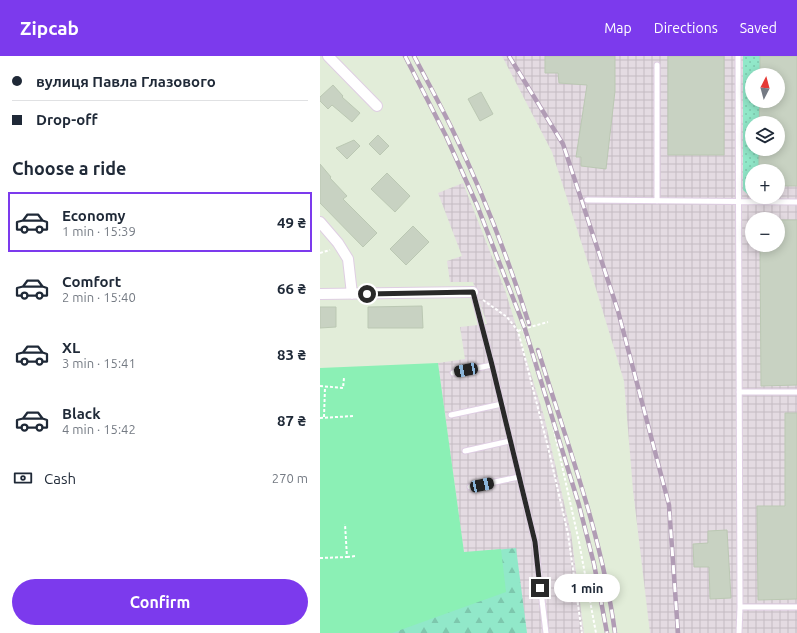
<!DOCTYPE html>
<html lang="en">
<head>
<meta charset="utf-8">
<style>
  :root { --surface:#fff; --page:#f6f6f7; --text:#1f2937; --muted:#747a83; --line:#e0e1e3; --accent:#7c3aed }
  body { margin:0; font-family:Ubuntu,sans-serif; background:var(--page); color:var(--text); height:100vh; display:flex; flex-direction:column; font-size:15px; white-space:nowrap }
  * { box-sizing:border-box; margin:0 }
  p { font-size:13px; color:var(--muted) }
  .icon { flex:none; width:22px; height:22px; fill:none; stroke:currentColor; stroke-width:2; stroke-linecap:round; stroke-linejoin:round }
  .map { position:relative; flex:1; overflow:hidden }
  .drawer { display:flex; flex-direction:column; background:var(--surface); width:320px }
  .drawer>* { flex:none }
  .guide { display:grid; align-content:center; height:88px; padding:0 12px; background:var(--surface) }
  .needle { width:26px; rotate:6deg }
  .tools { position:absolute; left:425px; top:12px; display:grid; gap:8px }
  .tools a { display:grid; place-items:center; width:40px; height:40px; border-radius:50%; background:var(--surface); box-shadow:0 2px 10px #0003; font-size:20px }
  .end { position:absolute; width:18px; height:18px; margin:-9px; border:5px solid #292929; background:#fff; box-shadow:0 0 0 2px #fff }
  .from { border-radius:50% }
  .bubble { position:absolute; height:28px; border-radius:14px; background:var(--surface); box-shadow:0 2px 10px #0003; font-size:13px; font-weight:700; line-height:28px; text-align:center }
  .car { position:absolute; width:12px; height:24px; margin:-12px -6px; border-radius:5px; box-shadow:0 0 3px 1px #0007; background:linear-gradient(#222 24%,#8ab4d8 0 40%,#222 0 76%,#8ab4d8 0 86%,#222 0) }
  .guide b { display:flex; align-items:center; gap:14px; height:38px; font-size:15px }
  .guide b+b { border-top:1px solid var(--line) }
  .guide i { width:10px; height:10px; background:var(--text) }
  ul { padding:0; list-style:none }
  li { display:flex; align-items:center; gap:12px; height:60px; margin:0 8px 6px; padding:0 4px; border:2px solid transparent; border-radius:0px }
  li div { flex:1 }
  li b { display:block; font-size:15px }
  li em { font-style:normal; font-weight:700 }
  li.active { border-color:var(--accent) }
  li>.icon { width:36px; height:36px; stroke-width:1.5 }
  h2 { padding:0 12px; font-size:18px; line-height:48px }
  .pay { display:flex; align-items:center; gap:10px; height:44px; padding:0 12px; font-size:15px }
  .pay p { margin-inline-start:auto }
  .primary-button { display:flex; gap:8px; margin-top:auto; padding:8px 12px }
  .primary-button a { flex:1; height:46px; border-radius:24px; background:var(--accent); color:#fff; font-size:16px; font-weight:700; line-height:46px; text-align:center }
  header { display:flex; align-items:center; gap:24px; box-sizing:border-box; height:56px; padding:0 20px; background:var(--accent); color:#fff }
  header strong { font-size:19px }
  nav { display:flex; gap:22px; margin-inline-start:auto; font-size:14px }
  main { display:flex; flex:1; min-height:0 }
  .map>svg:first-child { display:block }
  .industrial { fill:url(#industrial-grid); fill-rule:evenodd }
  .grass { fill:url(#grass-dots) }
  .forest { fill:url(#forest-firs) }
  .pitch { fill:#8bf0b5 }
  .building { fill:#c8d2c2; stroke:#bbc8b3 }
  .lines { fill:none; stroke-linecap:round; stroke-linejoin:round }
  .lane-casing { stroke:#dfcee3; stroke-width:7 }
  .street-casing { stroke:#dfcee3; stroke-width:12 }
  .path { stroke:#fff; stroke-width:2; stroke-dasharray:3 2; stroke-linecap:butt }
  .lane { stroke:#fff; stroke-width:5 }
  .street { stroke:#fff; stroke-width:10 }
  .rail-casing { stroke:#b19cb5; stroke-width:4.5 }
  .rail { stroke:#fff; stroke-width:3; stroke-dasharray:9; stroke-linecap:butt }
  .route { stroke:#292929; stroke-width:5 }
</style>
</head>
<body>
<header>
<strong>Zipcab</strong>
<nav><a>Map</a><a>Directions</a><a>Saved</a></nav>
</header>
<main>
<section class="drawer">
<div class="guide">
<b><i class="from"></i>вулиця Павла Глазового</b>
<b><i></i>Drop-off</b>
</div>
<h2>Choose a ride</h2>
<ul>
<li class="active"><svg class="icon" aria-label="car" viewBox="0 0 24 24"><path d="M5 17H2v-5l4-1 3-4h7l3 4 3 1v5h-3M9 17h6M6 11h13"/><circle cx="7" cy="17" r="2"/><circle cx="17" cy="17" r="2"/></svg><div><b>Economy</b><p>1 min · 15:39</p></div><em>49 ₴</em></li>
<li><svg class="icon" aria-label="car" viewBox="0 0 24 24"><path d="M5 17H2v-5l4-1 3-4h7l3 4 3 1v5h-3M9 17h6M6 11h13"/><circle cx="7" cy="17" r="2"/><circle cx="17" cy="17" r="2"/></svg><div><b>Comfort</b><p>2 min · 15:40</p></div><em>66 ₴</em></li>
<li><svg class="icon" aria-label="car" viewBox="0 0 24 24"><path d="M5 17H2v-5l4-1 3-4h7l3 4 3 1v5h-3M9 17h6M6 11h13"/><circle cx="7" cy="17" r="2"/><circle cx="17" cy="17" r="2"/></svg><div><b>XL</b><p>3 min · 15:41</p></div><em>83 ₴</em></li>
<li><svg class="icon" aria-label="car" viewBox="0 0 24 24"><path d="M5 17H2v-5l4-1 3-4h7l3 4 3 1v5h-3M9 17h6M6 11h13"/><circle cx="7" cy="17" r="2"/><circle cx="17" cy="17" r="2"/></svg><div><b>Black</b><p>4 min · 15:42</p></div><em>87 ₴</em></li>
</ul>
<div class="pay"><svg class="icon" aria-label="cash" viewBox="0 0 24 24"><path d="M3 7h18v10H3z"/><circle cx="12" cy="12" r="2"/></svg>Cash<p>270 m</p></div>
<div class="primary-button"><a>Confirm</a></div>
</section>
<div class="map">
<svg width="477" height="577" viewBox="0 0 477 577">
  <defs>
    <pattern id="industrial-grid" width="8" height="8" patternUnits="userSpaceOnUse"><rect width="8" height="8" fill="#e4dbe2"/><path d="M0 4h8M4 0v8" fill="none" stroke="#c4bcc2"/></pattern>
    <pattern id="grass-dots" width="8" height="8" patternUnits="userSpaceOnUse"><rect width="8" height="8" fill="#91e8c9"/><path d="M2 2h.1M6 6h.1" fill="none" stroke="#7dc7ad" stroke-width="1.8" stroke-linecap="round"/></pattern>
    <pattern id="forest-firs" width="22" height="20" patternUnits="userSpaceOnUse"><rect width="22" height="20" fill="#91e8c9"/><path d="M5 1l3.5 6h-7zM16 11l3.5 6h-7z" fill="#7dc7ad"/></pattern>
  </defs>
  <rect width="100%" height="100%" fill="#e2edd9"/>
  <path class="industrial" d="M182,0H477V577H330L313,434L304,325L269,210L232,96ZM432,19H458V45H432ZM432,67H458V93H432ZM432,115H458V141H432ZM432,163H458V189H432Z
    M143,127L185,234L224,360L251,477L264,577H207L203,552L144,497L118,307L145,303L140,271L167,268L153,226H130L127,205L142,200L118,137Z"/>
  <path class="grass" d="M423,0H440V19H432V45H440L439,67H432V93H439V115H432V141H456V143L431,141L423,134Z"/>
  <path class="forest" d="M0,368L144,497L196,492L207,577H6Z"/>
  <path class="pitch" d="M118,307L144,496L181,493L186,536L72,577H0V312Z"/>
  <path class="building" d="M225,0H295V35L286,113L261,110V101H256L267,29L239,27L238,17H225Z
    M348,0H404V99H348Z
    M440,0H477V130H458V115H439V93H458V67H439L440,45H458V19H440Z
    M13,29L23,40L22,41L40,57L32,66L12,49L8,53L0,45V41Z
    M161,36L173,58L160,65L148,43Z
    M58,79L69,90L60,99L49,88Z
    M34,84L40,90L27,103L16,92Z
    M0,108L11,121L10,122L27,140L23,143L57,177L43,191L0,147Z
    M67,117L90,140L75,156L51,133Z
    M458,164H477V329L441,330L440,189H458Z
    M93,170L109,186L86,209L70,193Z
    M102,250L103,272H48V251Z
    M0,251H16V271L0,272Z
    M465,357H477V543L438,544L437,450H465Z
    M407,474L411,542L390,543L389,511H374L373,488L388,487V475Z"/>
  <g class="lines">
    <g class="lane-casing">
      <path id="lane" d="M418,0L420,551L419,577
        M337,9V145
        M267,144L477,146
        M153,236L172,309L215,486L226,577
        M133,317L172,309
        M419,336H477
        M131,359L182,348
        M145,395L190,385
        M150,431L199,421
        M420,551H477"/>
    </g>
    <g class="street-casing">
      <path id="street" d="M8,0L57,50
        M0,166L18,187L28,203L32,238
        M0,238L153,236"/>
    </g>
    <path class="path" d="M0,197L10,194
      M163,244L187,261L198,275L228,391L248,478L262,577
      M203,273L228,266
      M198,275L203,273L230,356L259,486L276,577
      M0,330L23,332L24,322
      M4,361L5,331
      M0,362L34,360
      M27,501L36,500
      M0,502L27,501L25,468"/>
    <use href="#lane" class="lane"/>
    <use href="#street" class="street"/>
    <g class="rail-casing">
      <path id="rail" d="M85,0L126,80L157,149L205,273L259,449L274,508L287,577
        M94,0C107,25 121,50 133,75C163,137 188,202 209,268
        M189,0L243,88L298,255L349,449L358,577
        M218,294C247,387 282,480 295,577"/>
    </g>
    <use href="#rail" class="rail"/>
  </g>
  <g class="lines">
    <path class="route" d="M47,238L153,236L172,309L215,486L220,532"/>
  </g>
</svg>
<div class="tools">
<a><svg class="needle" viewBox="-14 -14 28 28"><path d="M0-13l5 13h-10z" fill="#e53935"/><path d="M0 13l5-13h-10z" fill="#747a83"/></svg></a>
<a><svg class="icon" aria-label="layers" viewBox="0 0 24 24"><path d="M12 4l9 5-9 5-9-5zM3 14l9 5 9-5"/></svg></a>
<a>+</a>
<a>−</a>
</div>
<i class="end from" style="left:47px;top:238px"></i>
<i class="end" style="left:220px;top:532px"></i>
<div class="bubble" style="left:234px;top:518px;width:66px">1 min</div>
<i class="car" style="left:146px;top:314px;rotate:259deg"></i>
<i class="car" style="left:162px;top:429px;rotate:78deg"></i>
</div>
</main>
</body>
</html>
